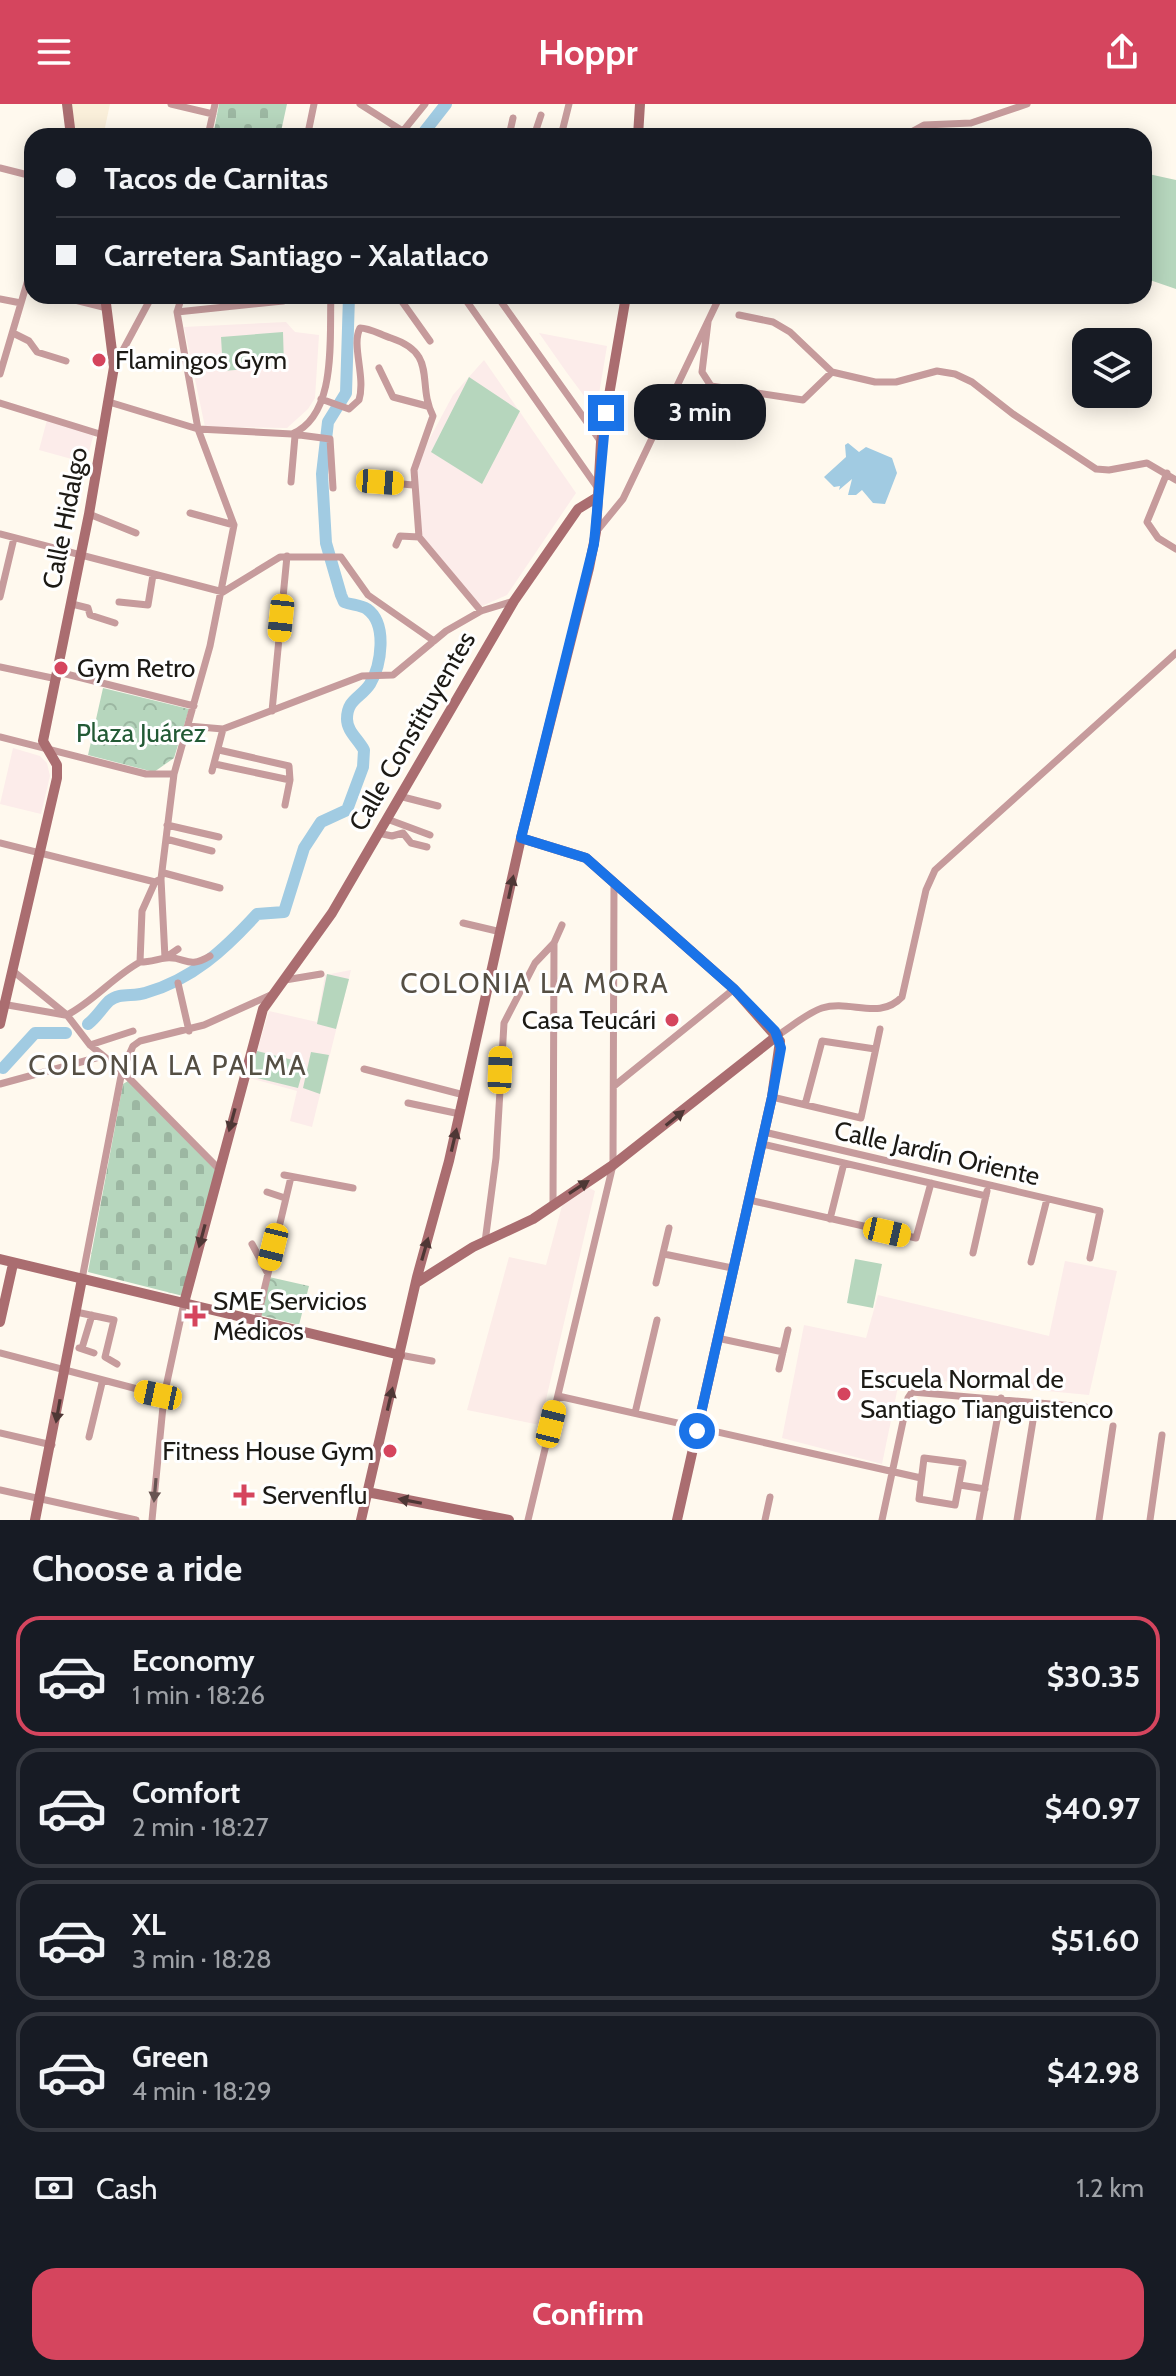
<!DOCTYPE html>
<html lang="en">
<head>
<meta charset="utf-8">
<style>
  :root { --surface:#171b24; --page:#242831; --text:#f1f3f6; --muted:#9ea1a6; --line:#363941; --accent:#d5455e }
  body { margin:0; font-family:Cabin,sans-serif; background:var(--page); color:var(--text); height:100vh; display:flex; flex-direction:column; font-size:30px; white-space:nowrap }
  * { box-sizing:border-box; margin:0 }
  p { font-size:26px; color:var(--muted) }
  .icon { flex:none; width:44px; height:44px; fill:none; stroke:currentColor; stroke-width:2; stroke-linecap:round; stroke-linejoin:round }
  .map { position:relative; height:1416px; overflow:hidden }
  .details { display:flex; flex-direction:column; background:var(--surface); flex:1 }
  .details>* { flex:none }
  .top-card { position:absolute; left:24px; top:24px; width:1128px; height:176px; border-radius:24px; box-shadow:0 4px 20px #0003; display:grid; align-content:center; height:176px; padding:0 32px; background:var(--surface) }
  .buttons { position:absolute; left:1072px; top:224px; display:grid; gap:16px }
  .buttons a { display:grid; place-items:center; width:80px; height:80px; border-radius:16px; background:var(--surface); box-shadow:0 4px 20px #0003; font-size:40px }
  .end { position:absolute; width:36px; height:36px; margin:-18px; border:10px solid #1a73e8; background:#fff; box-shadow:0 0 0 4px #fff }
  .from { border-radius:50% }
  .bubble { position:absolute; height:56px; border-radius:24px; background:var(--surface); box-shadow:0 4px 20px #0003; font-size:26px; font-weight:700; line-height:56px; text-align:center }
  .car { position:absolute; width:24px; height:48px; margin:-24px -12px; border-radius:10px; box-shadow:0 0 6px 2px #0007; background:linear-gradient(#f5c518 24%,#345 0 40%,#f5c518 0 76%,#345 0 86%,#f5c518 0) }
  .top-card b { display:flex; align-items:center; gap:28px; height:76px; font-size:30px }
  .top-card b+b { border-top:2px solid var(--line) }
  .top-card i { width:20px; height:20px; background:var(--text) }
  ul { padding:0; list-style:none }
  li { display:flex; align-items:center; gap:24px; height:120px; margin:0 16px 12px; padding:0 16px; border:4px solid var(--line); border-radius:24px }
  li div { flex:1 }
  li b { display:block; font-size:30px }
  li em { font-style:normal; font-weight:700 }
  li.selected { border-color:var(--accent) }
  li>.icon { width:72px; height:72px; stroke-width:1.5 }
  h2 { padding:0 32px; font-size:36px; line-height:96px }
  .pay { display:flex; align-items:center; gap:20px; height:88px; padding:0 32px; font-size:30px }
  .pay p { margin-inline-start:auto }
  .cta { display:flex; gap:16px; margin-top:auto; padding:16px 32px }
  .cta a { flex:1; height:92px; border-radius:24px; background:var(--accent); color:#fff; font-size:32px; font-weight:700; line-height:92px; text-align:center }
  header { display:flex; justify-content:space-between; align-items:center; height:104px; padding:0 32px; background:var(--accent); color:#fff; font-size:36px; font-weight:700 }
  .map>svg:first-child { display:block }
  .commercial { fill:#fcece8 }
  .education { fill:#fcecea }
  .built { fill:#faefda }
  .cemetery { fill:url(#cemetery-stones) }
  .park { fill:url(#park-crowns) }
  .pitch { fill:#b6d6bd }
  .water { fill:#a1cbe2 }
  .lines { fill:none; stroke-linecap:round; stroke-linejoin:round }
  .river { stroke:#a1cbe2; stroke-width:12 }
  .street { stroke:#c69b9c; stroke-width:7 }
  .secondary { stroke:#aa6d70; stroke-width:10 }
  .oneway { fill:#4e3735 }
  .oneway2 { fill:#685452 }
  .route { stroke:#1a73e8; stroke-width:10 }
  .poi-dot { fill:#d5455e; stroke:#fff; stroke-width:3 }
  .labels { text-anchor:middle; stroke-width:6; stroke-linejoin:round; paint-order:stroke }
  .poi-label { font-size:26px; fill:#1c1a15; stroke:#fff; text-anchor:start }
  .street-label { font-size:26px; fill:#1c1a15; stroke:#fff }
  .park-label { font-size:26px; fill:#235a35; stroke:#fff }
  .neighbourhood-label { font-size:28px; letter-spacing:2px; fill:#554f44; stroke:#fff }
</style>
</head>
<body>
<header><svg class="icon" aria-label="menu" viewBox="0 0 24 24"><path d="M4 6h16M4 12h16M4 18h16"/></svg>Hoppr<svg class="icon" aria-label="share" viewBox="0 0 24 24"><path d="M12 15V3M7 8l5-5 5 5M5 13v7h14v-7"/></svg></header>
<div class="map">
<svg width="1176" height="1416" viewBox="0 0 1176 1416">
  <defs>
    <pattern id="cemetery-stones" width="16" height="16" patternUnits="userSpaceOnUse" patternTransform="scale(2)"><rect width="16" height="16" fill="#b6d6bd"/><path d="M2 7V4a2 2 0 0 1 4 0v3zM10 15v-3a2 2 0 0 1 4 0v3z" fill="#9cb7a2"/></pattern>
    <pattern id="park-crowns" width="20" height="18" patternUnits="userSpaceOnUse" patternTransform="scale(2)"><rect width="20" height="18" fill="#b6d6bd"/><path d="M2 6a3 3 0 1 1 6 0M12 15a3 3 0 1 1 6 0" fill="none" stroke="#9cb7a2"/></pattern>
  </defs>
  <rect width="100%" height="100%" fill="#fff9ee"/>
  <path class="commercial" d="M584,1081L595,1087L540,1321L467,1306L509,1153L546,1161L563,1098Z"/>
  <path class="education" d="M286,218L295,228L319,231L315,294L308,305L287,324L205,323L184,223Z
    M539,229L607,242L596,308L567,269Z
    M484,256L576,389L507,491L480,503L419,433L415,362L453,291Z
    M47,316L94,329L86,359L39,346Z
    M13,644L40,652L47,659L50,672L41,710L0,700Z
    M351,866L312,1023L290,1017L297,987L249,974L269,907L317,918L325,871Z
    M1065,1157L1117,1167L1089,1291L900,1273L882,1360L782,1334L804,1221L866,1234L878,1191L1049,1232Z"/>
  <path class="built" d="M69,0H110L104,28L72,24Z"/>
  <path class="cemetery" d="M219,0H287L280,32H213Z
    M128,977L217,1065L187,1193L88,1168L123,980Z"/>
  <path class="park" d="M103,584L189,605L174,654L154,668L88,651Z
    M269,1173L309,1182L299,1221L260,1211Z"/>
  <path class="pitch" d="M1144,69L1176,76V185L1144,174Z
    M283,228L284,262L223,267L221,233Z
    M469,273L520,307L482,380L431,348Z
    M327,870L349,875L336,925L317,920Z
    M257,947L305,959L298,984L249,972Z
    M311,948L329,951L320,990L303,984Z
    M855,1155L882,1160L873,1204L847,1199Z"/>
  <path class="water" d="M848,339L859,348L866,343L892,354L897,369L885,400L873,399L862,386L856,391H848L852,375L839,386L840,382L834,383L824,373L846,353L845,341Z"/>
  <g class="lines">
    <path class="river" d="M421,32L446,0
      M88,920C97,913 101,905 109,897C119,888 133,893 145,889C192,876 225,845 257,810L284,808L304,744L321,718L347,706L363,663L364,646C358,635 347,627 347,615C347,595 361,594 370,580C381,562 388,520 367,505C361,501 352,501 344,498L341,491L326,439L322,370L328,318L346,289L349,192
      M3,964L35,929H66"/>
    <path class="street" d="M171,0L213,10
      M360,0L401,26
      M541,11L536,26L561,30
      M308,29L314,0
      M208,32L215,0
      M399,32L425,0
      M509,32L513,14
      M561,32L569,0
      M904,32L924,21L971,19L1027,0
      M0,64L32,72
      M59,192L107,204
      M398,192L430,237
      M463,192L597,383
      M497,192L601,338
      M0,195L21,199
      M177,208L283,197
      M739,211L773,218L790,228L832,268L875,278H896L937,267L955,270L972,278L1013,310L1096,365L1109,366L1147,359L1176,376
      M708,218L702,268L711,282L803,296L832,268
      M13,229L29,237L37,248L66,257
      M115,261L152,192
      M379,264L393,293L427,302
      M0,270L32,162
      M321,295L349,305L359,296C366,273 351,241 360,224C370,224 381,231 391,234C439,250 416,279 433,312L414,366L419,433L481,507
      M109,298L198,325L292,330L330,335L333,384
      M0,299L103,331
      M292,330C338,311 329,232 331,192
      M1167,369L1147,418L1158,434L1176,445
      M291,378L295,332
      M380,378L413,381
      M190,409L234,421
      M89,410L136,429
      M596,428L623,395L720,192
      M0,430L223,488L280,453H341L368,491L434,537
      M396,441L400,432L419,433
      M0,493L14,434
      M119,498L148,501L153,471
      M72,500L88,504L90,511L115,519
      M0,563L57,575
      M58,568L194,602
      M272,607L287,452
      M188,622L223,625L362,572L393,571L446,527L481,507L514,497
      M0,633L146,670H174
      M219,646L289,662L290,676L285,701
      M215,660L290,676
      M212,667L223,625
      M399,692L438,702
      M387,715L430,731
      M167,721L219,733
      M378,729L392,732L403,729L411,739L427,743
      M166,735L212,747
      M0,739L155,778L161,775
      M164,769L220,784
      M463,819L501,828
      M165,854L161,775L174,670L210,542L234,421L198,325L177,208L182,192
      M165,854L178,845
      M140,858L142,807L155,778
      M140,858C151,858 157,855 166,854C186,852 187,866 210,852
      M13,867L67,911L90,941L122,967L219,1065
      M285,876L321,870
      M178,879L189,927
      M2,900L65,911
      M67,911C94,897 113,873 140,858
      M778,931C791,923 807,909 822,904C850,895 879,917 902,893L926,786L935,766L1176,549
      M90,941L133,927
      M364,965L464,991
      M0,980L103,952
      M614,982L734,885
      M772,993L861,1014L880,925
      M408,999L460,1010
      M805,1001L822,937L875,945
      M764,1028L1100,1107L1090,1154
      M762,1040L986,1092
      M284,1071L353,1084
      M267,1088L285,1094
      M749,1096L916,1134L931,1079
      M553,1101L554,839L562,821
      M830,1115L844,1059
      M485,1138L496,1054L504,919L535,859L554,839
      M252,1140L267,1168
      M973,1149L987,1087
      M664,1150L732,1164
      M1031,1158L1047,1095
      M82,1175L122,967L133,942L140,937L204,921L273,890
      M656,1179L669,1124
      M76,1208L114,1216L105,1253L117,1260
      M257,1216L291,1073
      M717,1234L783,1248
      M79,1244L94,1249
      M82,1244L92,1211
      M0,1249L164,1292
      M400,1251L432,1257
      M779,1265L788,1226
      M558,1292L921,1374
      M635,1309L657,1216
      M0,1329L52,1341
      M89,1333L102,1279
      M924,1354L963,1359L955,1401L919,1395Z
      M960,1381L985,1385
      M0,1386L136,1416
      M152,1416L164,1292L184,1199
      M528,1416L613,1061L614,780
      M765,1416L770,1393
      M882,1416L908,1294L912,1288L1085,1303
      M979,1416L1001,1294
      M1017,1416L1036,1298
      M1099,1416L1113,1322
      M1150,1416L1162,1331"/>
    <path class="secondary" d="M67,0L71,32
      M638,32L640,0
      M521,734L586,754L734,885L780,937L772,993L677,1416
      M0,920L57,674V661L43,637L89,410L114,263L105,192
      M0,1155L400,1251
      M416,1179L473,1143L533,1115L613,1061L778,931
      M184,1199L263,905L332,809L514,497L578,405L596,394
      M0,1218L13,1160
      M367,1388L509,1416
      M35,1416L82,1175
      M361,1416L417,1173L449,1057L521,734L589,464L596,428L601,338L626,192"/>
  </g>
  <defs><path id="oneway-solid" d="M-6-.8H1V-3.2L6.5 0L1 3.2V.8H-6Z" transform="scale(2)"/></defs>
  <g class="oneway">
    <use href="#oneway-solid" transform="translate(511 783) rotate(-78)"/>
    <use href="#oneway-solid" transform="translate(675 1014) rotate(-39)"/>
    <use href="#oneway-solid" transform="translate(232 1016) rotate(105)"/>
    <use href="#oneway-solid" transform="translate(454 1036) rotate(-77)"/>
    <use href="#oneway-solid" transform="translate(579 1083) rotate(-33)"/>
    <use href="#oneway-solid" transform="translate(202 1132) rotate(105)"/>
    <use href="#oneway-solid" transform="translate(425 1145) rotate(-74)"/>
    <use href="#oneway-solid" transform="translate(390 1295) rotate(-77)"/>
    <use href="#oneway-solid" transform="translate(58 1307) rotate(100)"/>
    <use href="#oneway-solid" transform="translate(410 1397) rotate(-169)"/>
  </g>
  <use class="oneway2" href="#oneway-solid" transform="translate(155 1386) rotate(95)"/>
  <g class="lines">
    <path class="route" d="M606,309L594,440L521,734L586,754L734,885L775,927L781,944L772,993L697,1327"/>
  </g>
  <g class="poi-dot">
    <circle cx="99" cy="256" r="8"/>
    <circle cx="61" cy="564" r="8"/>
    <circle cx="672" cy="916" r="8"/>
    <path d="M191 1200h8v8h8v8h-8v8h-8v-8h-8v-8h8z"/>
    <circle cx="844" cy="1290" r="8"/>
    <circle cx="390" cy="1347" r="8"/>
    <path d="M240 1379h8v8h8v8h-8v8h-8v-8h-8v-8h8z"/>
  </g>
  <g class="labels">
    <g class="poi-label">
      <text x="115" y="265">Flamingos Gym</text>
      <text x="77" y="573">Gym Retro</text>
      <text x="656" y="925" text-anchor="end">Casa Teucári</text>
      <text x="213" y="1206">SME Servicios<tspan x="213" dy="30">Médicos</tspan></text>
      <text x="860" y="1284">Escuela Normal de<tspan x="860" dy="30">Santiago Tianguistenco</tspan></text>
      <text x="374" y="1356" text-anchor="end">Fitness House Gym</text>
      <text x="262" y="1400">Servenflu</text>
    </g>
    <g class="street-label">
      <text transform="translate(65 414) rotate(-79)" y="9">Calle Hidalgo</text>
      <text transform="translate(412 627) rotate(-60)" y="9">Calle Constituyentes</text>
      <text transform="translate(937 1049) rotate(13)" y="9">Calle Jardín Oriente</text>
    </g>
    <g class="park-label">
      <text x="141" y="638">Plaza Juárez</text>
    </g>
    <g class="neighbourhood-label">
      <text x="535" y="889">COLONIA LA MORA</text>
      <text x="168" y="971">COLONIA LA PALMA</text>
    </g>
  </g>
</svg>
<div class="buttons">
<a><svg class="icon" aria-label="layers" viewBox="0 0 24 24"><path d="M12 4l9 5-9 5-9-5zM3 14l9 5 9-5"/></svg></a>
</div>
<i class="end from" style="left:697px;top:1327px"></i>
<i class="end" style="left:606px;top:309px"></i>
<div class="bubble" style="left:634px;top:280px;width:132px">3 min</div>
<i class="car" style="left:380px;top:378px;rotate:94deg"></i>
<i class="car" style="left:281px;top:514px;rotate:186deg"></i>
<i class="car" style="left:500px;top:966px;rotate:2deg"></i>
<i class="car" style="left:887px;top:1128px;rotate:103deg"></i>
<i class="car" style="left:273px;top:1143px;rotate:194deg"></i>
<i class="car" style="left:158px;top:1291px;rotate:282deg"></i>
<i class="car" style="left:551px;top:1320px;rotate:14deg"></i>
<div class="top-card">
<b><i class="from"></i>Tacos de Carnitas</b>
<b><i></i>Carretera Santiago - Xalatlaco</b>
</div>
</div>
<section class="details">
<h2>Choose a ride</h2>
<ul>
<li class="selected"><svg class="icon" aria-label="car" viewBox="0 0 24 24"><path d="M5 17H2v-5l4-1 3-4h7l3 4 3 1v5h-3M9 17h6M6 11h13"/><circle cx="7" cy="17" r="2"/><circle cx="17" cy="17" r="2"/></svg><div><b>Economy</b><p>1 min · 18:26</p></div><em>$30.35</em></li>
<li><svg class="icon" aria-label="car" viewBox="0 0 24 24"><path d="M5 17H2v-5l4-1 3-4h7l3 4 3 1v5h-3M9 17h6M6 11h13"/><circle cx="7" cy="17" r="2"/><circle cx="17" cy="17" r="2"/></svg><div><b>Comfort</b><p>2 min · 18:27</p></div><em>$40.97</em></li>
<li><svg class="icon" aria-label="car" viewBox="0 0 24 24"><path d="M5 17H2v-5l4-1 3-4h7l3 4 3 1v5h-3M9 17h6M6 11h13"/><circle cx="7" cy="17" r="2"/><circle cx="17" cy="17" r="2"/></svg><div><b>XL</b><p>3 min · 18:28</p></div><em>$51.60</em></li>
<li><svg class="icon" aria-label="car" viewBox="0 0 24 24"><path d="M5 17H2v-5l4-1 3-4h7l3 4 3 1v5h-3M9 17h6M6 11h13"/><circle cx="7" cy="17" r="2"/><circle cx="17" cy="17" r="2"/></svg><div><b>Green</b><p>4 min · 18:29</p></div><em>$42.98</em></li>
</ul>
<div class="pay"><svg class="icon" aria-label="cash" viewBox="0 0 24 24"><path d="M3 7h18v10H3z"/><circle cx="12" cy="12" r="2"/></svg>Cash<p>1.2 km</p></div>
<div class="cta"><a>Confirm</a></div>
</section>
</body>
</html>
